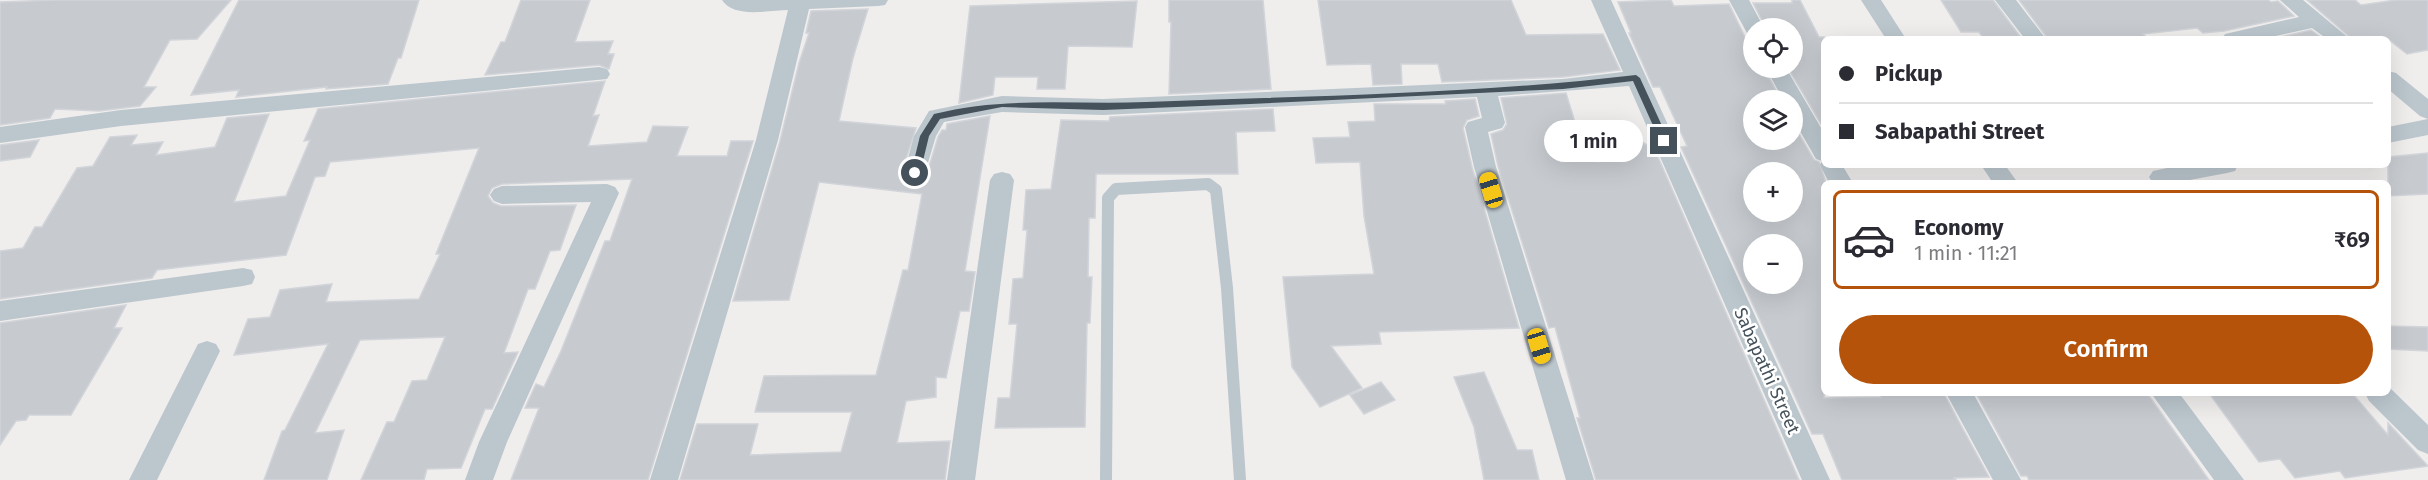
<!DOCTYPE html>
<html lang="en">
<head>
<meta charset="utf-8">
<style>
  :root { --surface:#fff; --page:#f7f7f7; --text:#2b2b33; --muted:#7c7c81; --line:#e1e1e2; --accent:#b45309 }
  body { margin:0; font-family:"Fira Sans",sans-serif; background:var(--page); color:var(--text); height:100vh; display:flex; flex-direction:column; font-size:22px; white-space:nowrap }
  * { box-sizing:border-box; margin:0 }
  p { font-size:20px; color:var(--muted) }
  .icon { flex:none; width:33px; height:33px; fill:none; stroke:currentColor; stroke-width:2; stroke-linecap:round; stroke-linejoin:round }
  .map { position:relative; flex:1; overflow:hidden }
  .side { position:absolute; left:1821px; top:180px; width:570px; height:216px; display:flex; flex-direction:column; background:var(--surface); border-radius:9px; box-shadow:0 6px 24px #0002 }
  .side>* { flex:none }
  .hud { position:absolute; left:1821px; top:36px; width:570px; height:132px; border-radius:9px; box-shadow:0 6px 24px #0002; display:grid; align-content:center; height:132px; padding:0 18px; background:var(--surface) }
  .tools { position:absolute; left:1743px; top:18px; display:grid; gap:12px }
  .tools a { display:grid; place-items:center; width:60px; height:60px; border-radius:50%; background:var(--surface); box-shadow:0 6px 24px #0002; font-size:30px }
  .end { position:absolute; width:27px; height:27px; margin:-14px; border:8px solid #45525b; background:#fff; box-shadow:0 0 0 3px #fff }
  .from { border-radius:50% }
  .bubble { position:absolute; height:42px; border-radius:21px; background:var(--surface); box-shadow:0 6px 24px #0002; font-size:20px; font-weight:600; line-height:42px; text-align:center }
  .car { position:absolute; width:18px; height:36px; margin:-18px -9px; border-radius:8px; box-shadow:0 0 4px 2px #0007; background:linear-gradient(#f5c518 24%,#345 0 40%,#f5c518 0 76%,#345 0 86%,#f5c518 0) }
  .hud b { display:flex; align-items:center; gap:21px; height:57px; font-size:22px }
  .hud b+b { border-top:2px solid var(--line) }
  .hud i { width:15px; height:15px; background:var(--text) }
  ul { padding:10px 0 0; list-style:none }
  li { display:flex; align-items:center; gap:18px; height:99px; margin:0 12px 9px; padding:0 6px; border:3px solid var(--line); border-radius:9px }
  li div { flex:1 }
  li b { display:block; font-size:22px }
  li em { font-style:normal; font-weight:600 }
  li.active { border-color:var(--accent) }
  li>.icon { width:54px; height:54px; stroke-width:1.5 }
  .cta { display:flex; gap:12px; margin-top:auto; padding:12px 18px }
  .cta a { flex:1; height:69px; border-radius:36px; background:var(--accent); color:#fff; font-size:24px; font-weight:600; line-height:69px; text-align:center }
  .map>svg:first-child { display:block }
  .building { fill:#c7cbd0; stroke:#d1d4d9; stroke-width:1.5; fill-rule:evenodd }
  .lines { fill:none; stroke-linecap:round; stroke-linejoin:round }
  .service { stroke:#bbc6cd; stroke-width:12 }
  .minor { fill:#bbc6cd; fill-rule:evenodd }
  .route { fill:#45525b }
  .labels { text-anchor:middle; stroke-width:5; stroke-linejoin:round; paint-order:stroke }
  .street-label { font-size:18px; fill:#45525b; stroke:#fff }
</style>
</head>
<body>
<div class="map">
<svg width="2428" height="480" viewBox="0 0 2428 480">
  <rect width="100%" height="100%" fill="#f0eded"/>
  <path class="building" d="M57,0H231L197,39L170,40L144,87H156L140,106L99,111L55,109L50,118L0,125V2Z
    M239,0H419L401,58H398L388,84L326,89L327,87L236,97L239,90L191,95Z
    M521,0H590L575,42L613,41L608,54H614L609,69L599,65L485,75L501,42H505Z
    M1169,0H1263L1271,89L1169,94L1171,22H1169Z
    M1318,0H1511L1526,35L1603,34L1620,70L1563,77L1442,82L1438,64H1401L1402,84L1373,85L1371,64L1327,65Z
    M1671,0L1674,6L1729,4L1754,56V68H1764L1781,100H1754V140H1792V122L1814,160L1819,162L1826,183H1824V398L1881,397L1880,393L1944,394L1989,477L1954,478L1956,480H1842L1823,434H1812L1681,147L1687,146L1660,87H1653L1629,33H1631L1618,2ZM1754,172H1792V212H1754ZM1754,244H1792V284H1754Z
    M1792,0H1800L1819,37H1824V129L1788,68H1792V28H1766L1753,3H1792Z
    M1941,0H1993L2022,39H1984L1979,32H1961Z
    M2019,0H2268L2271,2L2278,1L2294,16L2224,31L2203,33L2197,28L2143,34L2148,39H2048Z
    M2307,0H2355L2361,5L2396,0H2428V50L2407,54L2388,39H2352Z
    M1137,1L1132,47L1068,46L1065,89H1037L1038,77H995L993,95L959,103L970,6Z
    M868,9L853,58L839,121L916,128L902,172L905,180L916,183L925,180L938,137L942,130H946L947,124L990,116L965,271L975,272L969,311H960L946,378L936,377V397L906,401L897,443L950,441L945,480H680L697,424H758L750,455L841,452L852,412H755L764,376L876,375L903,270H908L922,194L819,182L789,300L733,301L780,141L799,63L809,33H806L811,11Z
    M2311,30L2323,39H2272Z
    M605,81L593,116L599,115L588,146L647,142L653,126L688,127L677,156H727L731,141H753L648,480H511L539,408H525L536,384L544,387L561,351L605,241H610L632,179L502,184L492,188L488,196L493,203L501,206L576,205L560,250L550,251L535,289H528L504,353L518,352L492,409H485L461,468L427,469L424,480H361L387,422H394L412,381L427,380L445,337L360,340L315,433L344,430L327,480H264L282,431L285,430L328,344L234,355L248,319L270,317L280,290L332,284L326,302L419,299L440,254H436L479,148L330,162L325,176L315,177L286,255L157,270L152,278L0,299V251L23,248L35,227H42L77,168L93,166L110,137L137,135L131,145L163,142L156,155L215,147L227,118L269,114L234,202L286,196L310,140L304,141L318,109Z
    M1566,93L1578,132H1590L1598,162L1631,135L1655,150L1799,480H1596L1577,418H1580L1555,327L1549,328L1498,166L1491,134L1503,130L1507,124L1501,98Z
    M1475,99L1479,116L1467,120L1463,128L1472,167L1519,328L1379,332L1381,344L1331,346L1362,388L1320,407L1292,367L1283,277L1374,274L1364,216L1360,162L1316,163L1313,138L1350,137L1348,122L1375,121L1374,104H1446L1445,101Z
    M1273,109L1275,131L1236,132L1238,174H1096L1095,218H1089L1088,277H1092L1090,323H1087L1085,427L995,428L998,398H1010L1017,324H1009L1013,279L1023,278L1027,230H1023L1026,190L1051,189L1061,120L1109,121L1110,117Z
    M39,140L30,157L0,161V145Z
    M2428,153V194L2388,196V157Z
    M126,305L114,328H122L71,415H29L26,420L16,421L0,445V323Z
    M2388,326L2428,327V351L2388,349Z
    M1484,372L1517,450H1532L1539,480H1484L1474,427L1454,377Z
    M1381,382L1395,400L1364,414L1350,395Z
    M1976,393H2147L2209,480H2029L2027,476H2021Z
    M2209,393H2352L2388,435V423L2428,466L2345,478L2340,471L2295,478L2280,459L2259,462Z"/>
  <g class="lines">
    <path class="service" d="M1106,480L1108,198L1116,189L1208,184L1216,190L1227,288L1240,480"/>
    <path class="minor" d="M722,0H888L885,5L878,6L809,9L778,140L678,480H650L756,140L788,10C769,10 734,19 722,0Z
      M1591,0H1611L1830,480H1802L1629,86L1498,96L1505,123L1502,128L1488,132L1496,167L1594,480H1566L1474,167L1465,127L1468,122L1482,118L1477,97L1103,115L1002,112L944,122L936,136L923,179L915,181L907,179L904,173L914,136L929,111L1002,96L1103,99L1563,79L1623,72Z
      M1729,0H1749L1764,28H1754V35L1747,33Z
      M1861,0H1881L1906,39H1886Z
      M1995,0H2016L2046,39H2025Z
      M2280,0H2303L2350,39H2327L2312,28L2262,39H2222L2225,34L2299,17Z
      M599,67L607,69L610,74L607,79L121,126L0,143V127L121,110Z
      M1766,68H1786L1824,133V165H1842L1853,183H1829L1820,165L1822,161L1816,159L1792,117V100H1783Z
      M2388,71L2396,73L2428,99V119L2420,116L2388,89Z
      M2428,119V135L2388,143V127Z
      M1981,165H2005L2018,183H1993Z
      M2181,165H2238L2235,171L2227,173L2174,183H2153L2149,177L2153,171Z
      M1002,172L1010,174L1014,180L975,480H947L990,180L994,174Z
      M607,184L615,187L619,193L507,442L493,480H465L479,442L591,202L502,204L494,201L490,195L494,189L502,186Z
      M243,268L252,270L255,277L252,284L243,286L0,321V301Z
      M207,341L216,344L220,351L157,480H129L198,344Z
      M2388,386L2428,425V454L2418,450L2369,401L2365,393H2388Z
      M1946,393H1973L2021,480H1993Z
      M2151,393H2179L2244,480H2214Z"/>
  </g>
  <path class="route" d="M1636,75L1640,78L1669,141L1667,143L1660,141L1633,81L1563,89L1250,104L1103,110L1002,107L940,119L929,136L920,173L915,176L911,173L920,136L934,114C1004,96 1075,105 1146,102C1309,96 1474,94 1636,75Z"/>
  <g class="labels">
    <g class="street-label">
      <text transform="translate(1767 371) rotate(66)" y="6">Sabapathi Street</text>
    </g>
  </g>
</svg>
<div class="tools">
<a><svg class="icon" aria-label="locate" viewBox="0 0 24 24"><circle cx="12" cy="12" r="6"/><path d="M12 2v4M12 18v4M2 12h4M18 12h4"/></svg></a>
<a><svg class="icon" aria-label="layers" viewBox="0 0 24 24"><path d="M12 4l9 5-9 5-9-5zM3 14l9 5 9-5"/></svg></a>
<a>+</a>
<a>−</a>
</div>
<i class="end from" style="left:915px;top:173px"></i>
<i class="end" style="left:1664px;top:141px"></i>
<div class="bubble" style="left:1544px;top:120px;width:99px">1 min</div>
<i class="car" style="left:1491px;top:190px;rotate:343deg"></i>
<i class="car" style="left:1539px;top:346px;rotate:163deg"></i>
<div class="hud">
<b><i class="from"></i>Pickup</b>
<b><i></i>Sabapathi Street</b>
</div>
<section class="side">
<ul>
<li class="active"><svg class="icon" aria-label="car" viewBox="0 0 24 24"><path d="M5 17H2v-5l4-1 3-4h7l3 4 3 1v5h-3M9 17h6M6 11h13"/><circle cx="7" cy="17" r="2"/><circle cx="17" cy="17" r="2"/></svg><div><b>Economy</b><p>1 min · 11:21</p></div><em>₹69</em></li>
</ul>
<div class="cta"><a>Confirm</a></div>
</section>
</div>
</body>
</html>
